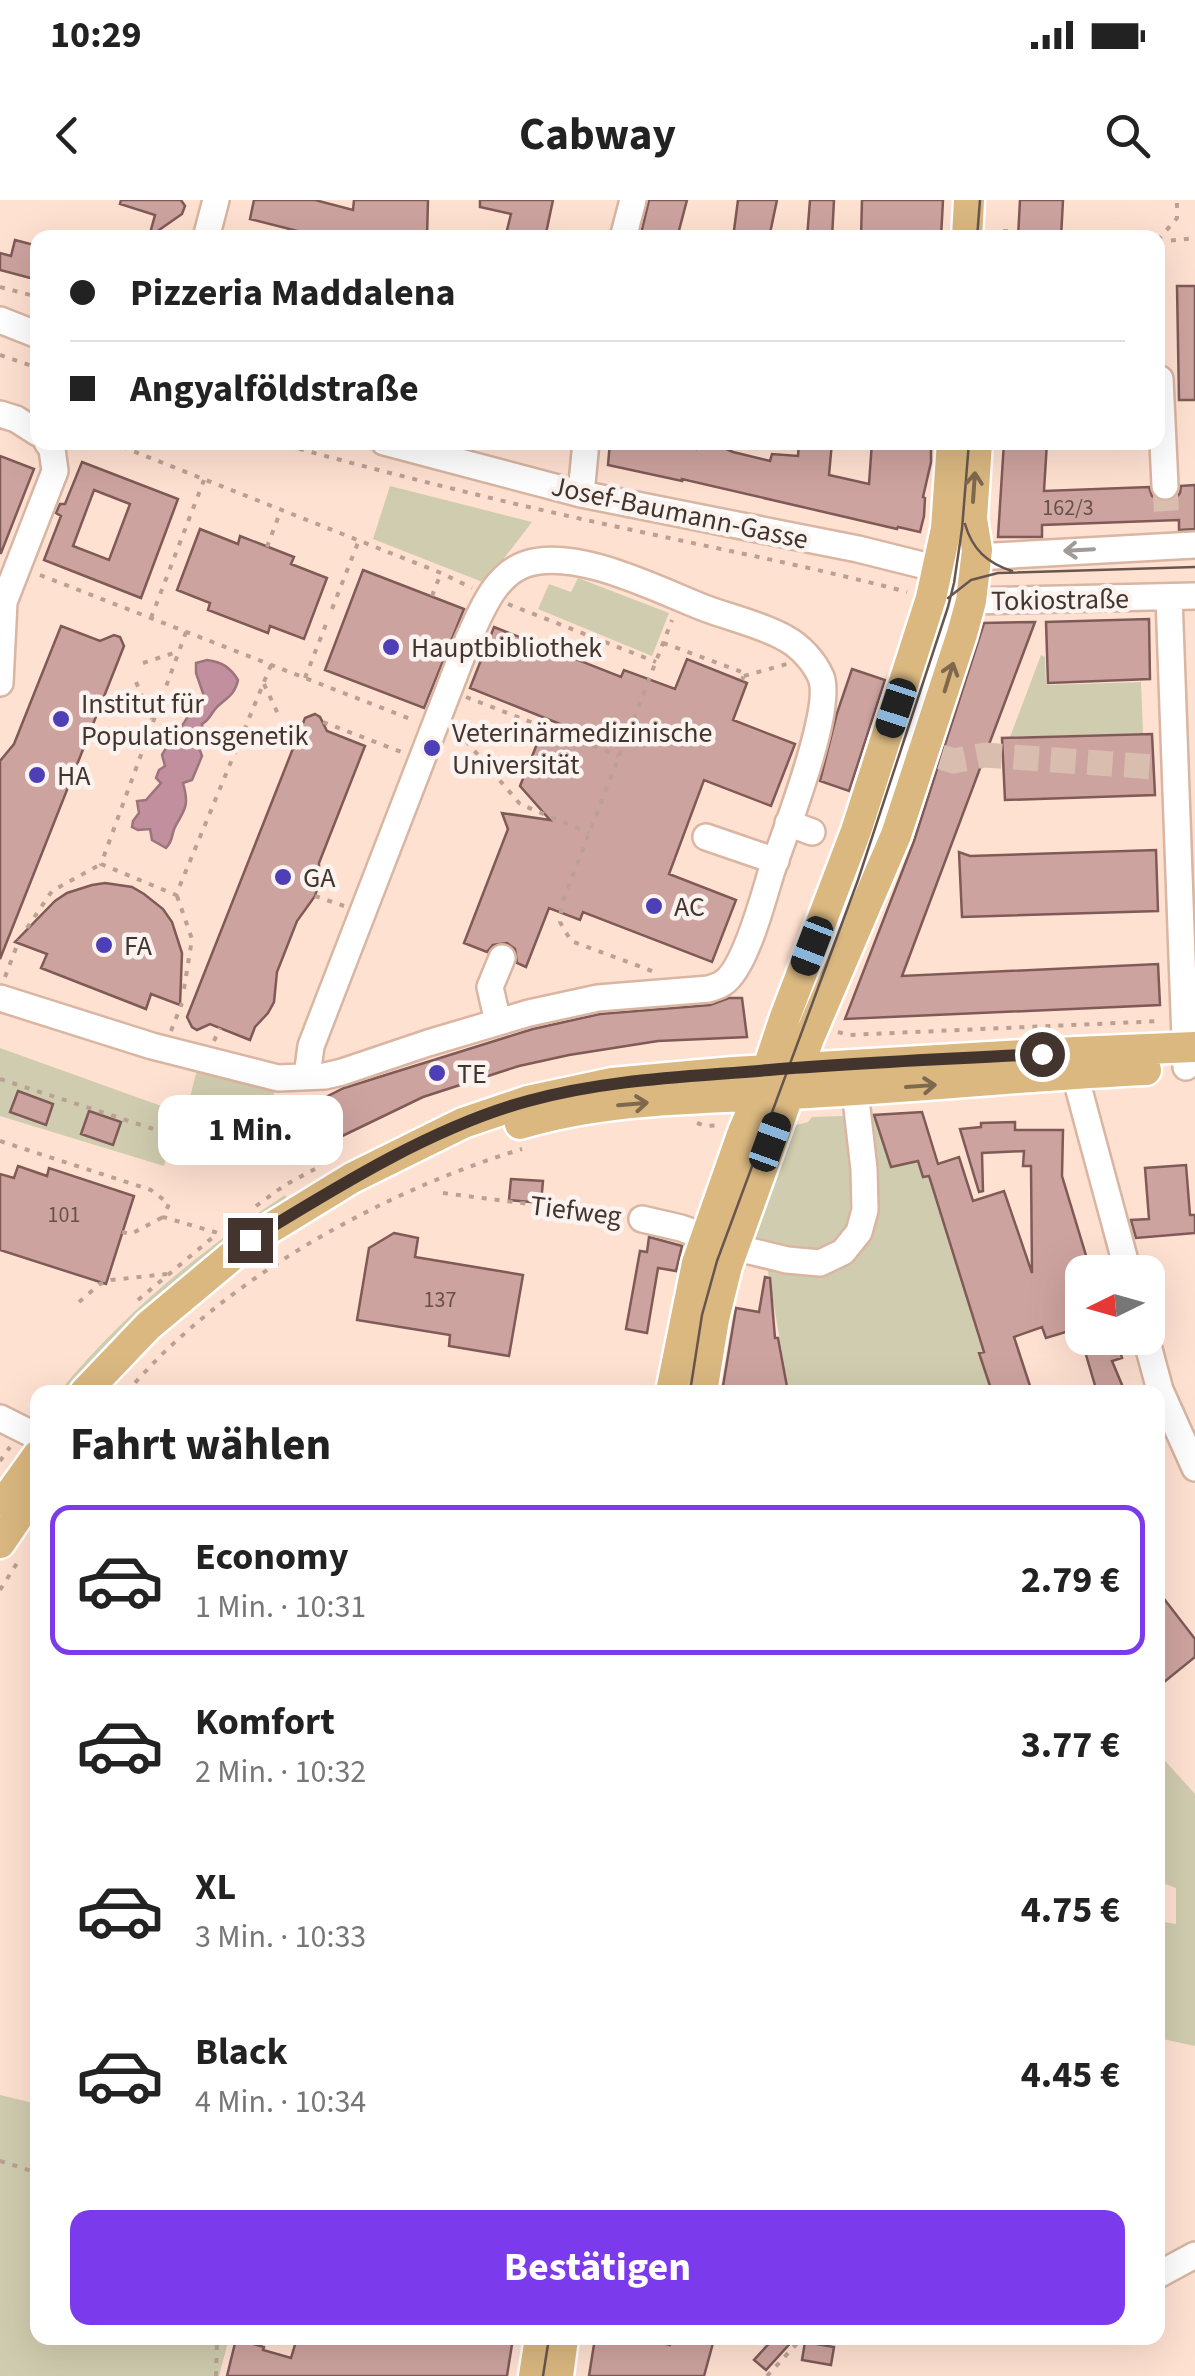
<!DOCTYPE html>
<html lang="de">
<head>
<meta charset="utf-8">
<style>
  :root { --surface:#fff; --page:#f6f6f6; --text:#222; --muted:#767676; --line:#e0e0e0; --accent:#7c3aed }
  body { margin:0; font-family:"Source Sans 3",sans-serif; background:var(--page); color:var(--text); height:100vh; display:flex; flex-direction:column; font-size:38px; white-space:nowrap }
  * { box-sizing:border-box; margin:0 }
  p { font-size:32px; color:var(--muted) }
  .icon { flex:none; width:55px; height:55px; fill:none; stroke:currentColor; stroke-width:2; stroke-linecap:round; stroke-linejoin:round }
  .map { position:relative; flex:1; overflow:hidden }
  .sheet { position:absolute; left:30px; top:1185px; width:1135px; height:960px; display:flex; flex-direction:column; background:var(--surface); border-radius:20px; box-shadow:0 10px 40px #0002 }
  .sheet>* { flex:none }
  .guide { position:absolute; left:30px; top:30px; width:1135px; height:220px; border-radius:20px; box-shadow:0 10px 40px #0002; display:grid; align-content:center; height:220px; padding:0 40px; background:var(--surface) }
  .needle { width:65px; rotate:265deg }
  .buttons { position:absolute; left:1065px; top:1055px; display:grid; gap:20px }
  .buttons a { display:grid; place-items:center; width:100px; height:100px; border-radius:20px; background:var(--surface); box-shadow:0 10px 40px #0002; font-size:50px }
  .end { position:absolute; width:45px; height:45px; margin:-22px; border:12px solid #43342d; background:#fff; box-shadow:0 0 0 5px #fff }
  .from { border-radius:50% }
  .bubble { position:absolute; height:70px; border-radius:20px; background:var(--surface); box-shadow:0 10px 40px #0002; font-size:32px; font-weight:700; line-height:70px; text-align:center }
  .car { position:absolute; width:30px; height:60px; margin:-30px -15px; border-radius:12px; box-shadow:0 0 8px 2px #0007; background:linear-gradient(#222 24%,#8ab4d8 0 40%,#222 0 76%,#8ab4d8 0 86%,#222 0) }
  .guide b { display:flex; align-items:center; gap:35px; height:95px; font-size:38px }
  .guide b+b { border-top:2px solid var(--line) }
  .guide i { width:25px; height:25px; background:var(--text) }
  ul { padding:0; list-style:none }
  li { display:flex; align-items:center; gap:30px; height:150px; margin:0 20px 15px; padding:0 20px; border:5px solid transparent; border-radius:20px }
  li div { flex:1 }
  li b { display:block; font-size:38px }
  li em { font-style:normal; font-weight:700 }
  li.selected { border-color:var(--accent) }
  li>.icon { width:90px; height:90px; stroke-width:1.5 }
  h2 { padding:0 40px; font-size:45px; line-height:120px }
  .primary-button { display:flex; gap:20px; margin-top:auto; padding:20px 40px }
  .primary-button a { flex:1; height:115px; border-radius:20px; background:var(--accent); color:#fff; font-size:40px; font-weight:700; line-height:115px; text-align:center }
  .status { display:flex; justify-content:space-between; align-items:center; height:70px; padding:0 50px; background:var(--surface); direction:ltr }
  .status svg { height:28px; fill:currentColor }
  header { display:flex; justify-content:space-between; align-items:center; height:130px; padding:0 40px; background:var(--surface); font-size:45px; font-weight:700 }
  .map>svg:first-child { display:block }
  .green { fill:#d0ccaf }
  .water { fill:#c18f9e; stroke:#9b747c; stroke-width:2.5 }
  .building { fill:#cda39f; stroke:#7f5a57; stroke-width:2.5; fill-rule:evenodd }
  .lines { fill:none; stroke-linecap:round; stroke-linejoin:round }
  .minor-tunnel { stroke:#d9beb0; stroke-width:25; stroke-dasharray:25 12; stroke-linecap:butt }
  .minor-casing { stroke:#d9b5a2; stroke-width:30 }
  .major-casing { stroke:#fff; stroke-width:35 }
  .path { stroke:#baa194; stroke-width:4; stroke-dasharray:5 8; stroke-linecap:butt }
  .minor { stroke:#fff; stroke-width:25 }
  .major { stroke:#dab880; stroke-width:30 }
  .tram { stroke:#68564e; stroke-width:2.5 }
  .oneway { stroke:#7f694e }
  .oneway2 { stroke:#a19a96 }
  .route { stroke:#43342d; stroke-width:12 }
  .poi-dot { fill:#4e3fb6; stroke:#fbf3ef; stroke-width:4 }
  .labels { text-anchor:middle; stroke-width:9; stroke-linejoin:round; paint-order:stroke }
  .number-label { font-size:22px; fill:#66504a }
  .street-label { font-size:28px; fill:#43342d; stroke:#fbf3ef }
  .poi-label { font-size:28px; fill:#43342d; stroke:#fbf3ef; text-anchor:start }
</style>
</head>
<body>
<div class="status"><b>10:29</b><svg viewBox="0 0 49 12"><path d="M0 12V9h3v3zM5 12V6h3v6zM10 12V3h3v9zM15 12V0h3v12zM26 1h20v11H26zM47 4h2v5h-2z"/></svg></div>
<header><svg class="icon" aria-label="back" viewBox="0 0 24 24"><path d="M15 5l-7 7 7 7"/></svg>Cabway<svg class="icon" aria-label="search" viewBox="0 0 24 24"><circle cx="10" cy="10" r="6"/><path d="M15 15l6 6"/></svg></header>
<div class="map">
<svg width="1195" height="2176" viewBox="0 0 1195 2176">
  <rect width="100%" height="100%" fill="#ffe1d1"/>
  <path class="green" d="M390,286L532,322L485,383L373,339Z
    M578,378L669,413L652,456L538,409L549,384L571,392Z
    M1041,455L1045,457L1046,485L1141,482L1143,533L1010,537Z
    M0,848L178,912L164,966L0,916Z
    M197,869L275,889L266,926L188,906Z
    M874,915L891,966L918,961L929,976L984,1152L979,1154L992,1192H789L767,1066L752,1044L779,970L788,927L808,922L812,917Z
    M285,995L290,1004L73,1192H59C125,1112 198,1052 285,995Z
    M1158,1553L1195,1594V1846L1158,1838V1721L1176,1724V1688L1158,1681Z
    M0,1895L37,1904L38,2138H229L219,2176H0Z"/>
  <path class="water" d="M207,460C222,462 230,467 238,480C235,494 228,497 218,506C211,512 211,519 202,524L205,538L198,545L202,556L192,580L183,583C189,604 186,608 176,625C170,635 175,638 166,648L152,640L150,629L138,630L132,627L133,621L139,613L137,601L146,600L161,583L156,578L159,570L165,566L162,555L166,548L173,542L174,532C186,524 189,516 190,502L205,499L196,473V463Z"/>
  <path class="building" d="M121,0H181L185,6L182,14L149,37L155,15L120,4Z
    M254,0H315L353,10L354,0H428L427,38H325L250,19Z
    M480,0H553L545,38H505L511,14L480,7Z
    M649,0H687L677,38H640Z
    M738,0H777L769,38H733Z
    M810,0H834L832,38H807Z
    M862,0H943L941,38H861Z
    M1020,0H1063L1061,38H1018Z
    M15,40L38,46V64L34,79L0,70V53L11,56Z
    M1177,86H1195V200H1179Z
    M610,242H656L671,246V243L696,249L697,242H706L726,247V249L733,252L770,261L772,254L798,256L799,242H832L829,275L869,284L872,242H931V262L923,297L925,298L924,316L920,332L898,327L897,329L682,279V281L608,265Z
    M1004,242H1047L1044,291L1149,287L1152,296L1165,302L1175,299L1180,293L1181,286L1195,285V329L1179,330V320L1042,325V337H998Z
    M0,256L34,269L1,353H0Z
    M82,262L178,299L141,398L44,360L61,316L56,313L60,304H65ZM94,290L130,304L109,360L73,346Z
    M200,329L238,344L240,336L294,357L291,364L327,378L304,439L270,426L268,433L208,410L210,403L177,390Z
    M363,370L464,409L424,508L325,470Z
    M1149,419L1150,479L1048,483L1046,422Z
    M1035,422L902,776L1158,764L1160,805L845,819L914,641L984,423Z
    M61,426L100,441L114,435L120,437L124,446L0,759V561L14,544Z
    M494,427L621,477L624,470L675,489L687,459L747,483L733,520L795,544L771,606L704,580L669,674L736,700L712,762L583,712L580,720L549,708L526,767L517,763L515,749L507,743L493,745L487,752L464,743L508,629L502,613L550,620L520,586L537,544L595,538L470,488Z
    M852,469L885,480L849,591L820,581L837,513Z
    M315,514L320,517L327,531L365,546L319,663V683L315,696L297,721L277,772L274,802L268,813L255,827L250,840L210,824L197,830L192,827L187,817L305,518Z
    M1152,534L1155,595L1005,600L1002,538Z
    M1156,650L1158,711L962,717L959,652L970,656Z
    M105,683L132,687L144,694L163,709L172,722L182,753L180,805L151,794L146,809L41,768L47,754L15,742L55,701L67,693L92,685Z
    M729,798H742L747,837L658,841L569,855L519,866L423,897L336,939L316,902L344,888L533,829L600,814L710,805Z
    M18,891L53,904L46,925L10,912Z
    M89,911L121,922L113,945L81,934Z
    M922,912L938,964L959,957L973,1001L1004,991L1032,1073L1031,966H1023L1024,951L982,953L983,991L979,992L960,929L981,927V923L1015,922V930H1063L1062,976L1091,1072H1082V1127L1046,1138L1042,1127L1014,1137L1032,1192H992L979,1153L984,1152L929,976L923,977L918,961L891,967L874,915Z
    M1186,965L1190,1015H1195V1033L1136,1038L1131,1020L1149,1019L1145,968Z
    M18,966L47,976L49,968L134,996L106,1084L0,1050V974L14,978Z
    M511,979L543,981L541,1003L509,1000Z
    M394,1033L418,1038L415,1057L523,1075L509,1156L449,1146L450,1135L357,1120L369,1048Z
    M649,1037L682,1046L676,1071L658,1068L647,1133L626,1129L640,1051L647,1052Z
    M765,1077L770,1078L775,1138H778L788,1192H722L736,1108L759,1112Z
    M1081,1138H1116L1122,1158L1112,1161L1125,1192H1097Z
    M1158,1391L1195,1439V1457L1158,1487Z
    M297,2138H513L507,2176H227L236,2139L264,2147L263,2150L291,2158Z
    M595,2138H640L670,2145L672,2138H689L713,2143L704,2176H589Z
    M774,2138H795L766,2170L754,2160Z
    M805,2142L834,2147L831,2165L802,2160Z"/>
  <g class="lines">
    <path class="minor-tunnel" d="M1165,286L1167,321
      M941,557L954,561L985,555L1154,567"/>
    <g class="minor-casing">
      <path id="minor" d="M206,38L216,0
        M623,38L633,0
        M0,120L38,135
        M1160,179L1165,286
        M0,214L16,219L38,233
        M384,242L581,294L858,349L938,369L976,357L1195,345
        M581,294L586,242
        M938,369L971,401L1195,396
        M1169,397L1186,867
        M0,483L4,402L55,271L52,249L47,242
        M788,623L812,632
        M706,637L776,661
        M835,744L858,680L938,435L950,413L971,401
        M0,798L152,846L278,878L325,876L342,872L428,843L529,813L598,798L709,789C714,787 719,786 723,783C745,769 763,699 771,673C784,635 834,509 821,477C814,461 800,446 785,438C762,425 732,418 707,409C660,391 577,347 526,364C494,375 481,412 468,440L311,846L307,876
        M498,822L490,787L502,758
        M1076,857L1079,890L1128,1072
        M642,1019L681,1028L733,1047L787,1060L820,1063L843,1052L859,1032L865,1010L864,969L855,891
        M1146,1138L1160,1190L1195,1268
        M0,1218L38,1237
        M1158,2075L1195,2055"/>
    </g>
    <g class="major-casing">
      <path id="major" d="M967,38L969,0
        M520,924C613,896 713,899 809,893C922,887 1033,875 1146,870
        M85,1192L148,1126L251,1040L352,978L463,923L528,901L612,883L733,872L1076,852L1195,847
        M671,1192L697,1063L743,932L759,895L785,817L856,631L931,398L946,329L952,242
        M702,1192L714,1119L727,1066L809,838L896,635L962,434L971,401L977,350L972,319L977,242
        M5,1301L38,1255
        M0,1343L38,1287
        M534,2176L540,2138
        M558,2176L563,2138"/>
    </g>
    <path class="path" d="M1003,31L1018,32
      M1061,34L1106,38
      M1158,40L1177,18V0
      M1158,42L1195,38
      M0,87L38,97
      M1158,96L1159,156
      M0,155L38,168
      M110,242L441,373L472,388
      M274,242C390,274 506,303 623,328C718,349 813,367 907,392
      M267,347L281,310
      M40,375L413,520
      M432,396L441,373
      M508,404L656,462
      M332,409L359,340
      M151,418L204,280
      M186,432L101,664L176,695L271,465
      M663,443L745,473L742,480
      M143,463L177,452
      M744,476L787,464
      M305,478L328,419
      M136,482L152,519
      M264,484L279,516
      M466,497L541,526
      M323,522L404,553
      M455,536L466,541L546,528L619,556
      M466,541L520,604L589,633
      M239,543L272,535
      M177,696L192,739L184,789
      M315,696L344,706
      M27,728L52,691L101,664
      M652,771L571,741L560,722L562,703L672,420
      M5,777L19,740
      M171,831L182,803
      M838,832L848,835L1162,821
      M214,841L220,828
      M0,879L172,935
      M697,923L706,926L722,925
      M0,941L151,990L169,1004L163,1017L218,1033
      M443,993L623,1016
      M256,1006L285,985L315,969
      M122,1032L131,1034L163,1017
      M138,1100L212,1038
      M79,1102L100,1084L111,1080L167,1074
      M126,1192C142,1176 157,1158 174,1143C268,1056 400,986 522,949
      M0,1261L10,1247
      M0,1390L19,1360
      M0,1961L38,1973
      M216,2176L217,2138
      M767,2176L802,2138"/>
    <use href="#minor" class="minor"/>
    <use href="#major" class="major"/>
    <path class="tram" d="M977,38L980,0
      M965,324C972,349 987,363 1012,371
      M948,398L971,380L998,373L1195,367
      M690,1192L702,1115L717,1061L858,680L948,407L954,383L962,329L969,242
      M543,2176L549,2138"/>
  </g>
  <defs><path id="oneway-shaft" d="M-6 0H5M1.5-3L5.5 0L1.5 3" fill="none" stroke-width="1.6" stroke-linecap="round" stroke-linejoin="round" transform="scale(2.5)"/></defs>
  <g class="oneway">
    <use href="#oneway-shaft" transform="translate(974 287) rotate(-86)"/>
    <use href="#oneway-shaft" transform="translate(949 477) rotate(-73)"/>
    <use href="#oneway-shaft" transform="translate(921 886) rotate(-4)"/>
    <use href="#oneway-shaft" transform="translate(633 904) rotate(-5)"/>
  </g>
  <use class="oneway2" href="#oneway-shaft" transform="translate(1079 350) rotate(177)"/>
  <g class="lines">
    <path class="route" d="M250,1040C335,988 432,927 528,901C607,879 688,877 769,870C860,862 951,859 1042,854"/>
  </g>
  <g class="poi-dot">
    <circle cx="391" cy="447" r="10"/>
    <circle cx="61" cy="519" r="10"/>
    <circle cx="432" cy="548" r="10"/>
    <circle cx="37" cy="575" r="10"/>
    <circle cx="283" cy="677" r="10"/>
    <circle cx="654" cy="706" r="10"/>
    <circle cx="104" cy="745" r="10"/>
    <circle cx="437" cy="873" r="10"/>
  </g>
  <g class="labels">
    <g class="number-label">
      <text x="1068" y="315">162/3</text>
      <text x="64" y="1022">101</text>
      <text x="440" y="1107">137</text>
    </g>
    <g class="street-label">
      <text transform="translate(680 312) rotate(12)" y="10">Josef-Baumann-Gasse</text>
      <text transform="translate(1060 399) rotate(-1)" y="10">Tokiostraße</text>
      <text transform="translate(576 1010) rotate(7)" y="10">Tiefweg</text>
    </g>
    <g class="poi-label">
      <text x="411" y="457">Hauptbibliothek</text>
      <text x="81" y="513">Institut für<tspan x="81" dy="32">Populationsgenetik</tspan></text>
      <text x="452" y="542">Veterinärmedizinische<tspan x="452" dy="32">Universität</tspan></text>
      <text x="57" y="585">HA</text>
      <text x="303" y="687">GA</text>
      <text x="674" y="716">AC</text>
      <text x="124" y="755">FA</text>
      <text x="457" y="883">TE</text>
    </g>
  </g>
</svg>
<div class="buttons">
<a><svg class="needle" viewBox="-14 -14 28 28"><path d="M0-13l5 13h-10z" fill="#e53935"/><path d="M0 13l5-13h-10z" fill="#767676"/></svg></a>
</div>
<i class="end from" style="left:1042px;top:854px"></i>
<i class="end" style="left:250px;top:1040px"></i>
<div class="bubble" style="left:158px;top:895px;width:185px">1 Min.</div>
<i class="car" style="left:896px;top:508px;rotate:198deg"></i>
<i class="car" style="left:812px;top:746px;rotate:201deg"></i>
<i class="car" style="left:770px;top:942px;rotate:20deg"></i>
<div class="guide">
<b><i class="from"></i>Pizzeria Maddalena</b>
<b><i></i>Angyalföldstraße</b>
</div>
<section class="sheet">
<h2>Fahrt wählen</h2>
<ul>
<li class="selected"><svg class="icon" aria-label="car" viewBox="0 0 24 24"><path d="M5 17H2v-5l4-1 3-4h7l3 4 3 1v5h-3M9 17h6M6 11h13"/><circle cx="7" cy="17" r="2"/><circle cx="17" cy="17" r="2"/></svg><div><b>Economy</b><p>1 Min. · 10:31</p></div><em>2.79 €</em></li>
<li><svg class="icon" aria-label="car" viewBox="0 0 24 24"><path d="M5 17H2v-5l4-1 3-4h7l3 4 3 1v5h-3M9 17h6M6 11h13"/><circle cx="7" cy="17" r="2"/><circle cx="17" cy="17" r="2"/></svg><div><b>Komfort</b><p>2 Min. · 10:32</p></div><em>3.77 €</em></li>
<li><svg class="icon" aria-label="car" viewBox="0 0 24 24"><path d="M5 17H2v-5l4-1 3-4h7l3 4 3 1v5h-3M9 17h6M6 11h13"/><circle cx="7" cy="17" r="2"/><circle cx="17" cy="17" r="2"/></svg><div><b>XL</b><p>3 Min. · 10:33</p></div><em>4.75 €</em></li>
<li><svg class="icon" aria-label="car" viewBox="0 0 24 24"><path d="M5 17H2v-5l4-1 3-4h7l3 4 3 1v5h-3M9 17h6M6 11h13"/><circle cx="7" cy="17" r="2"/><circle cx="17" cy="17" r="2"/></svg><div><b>Black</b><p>4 Min. · 10:34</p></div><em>4.45 €</em></li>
</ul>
<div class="primary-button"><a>Bestätigen</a></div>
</section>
</div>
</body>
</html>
